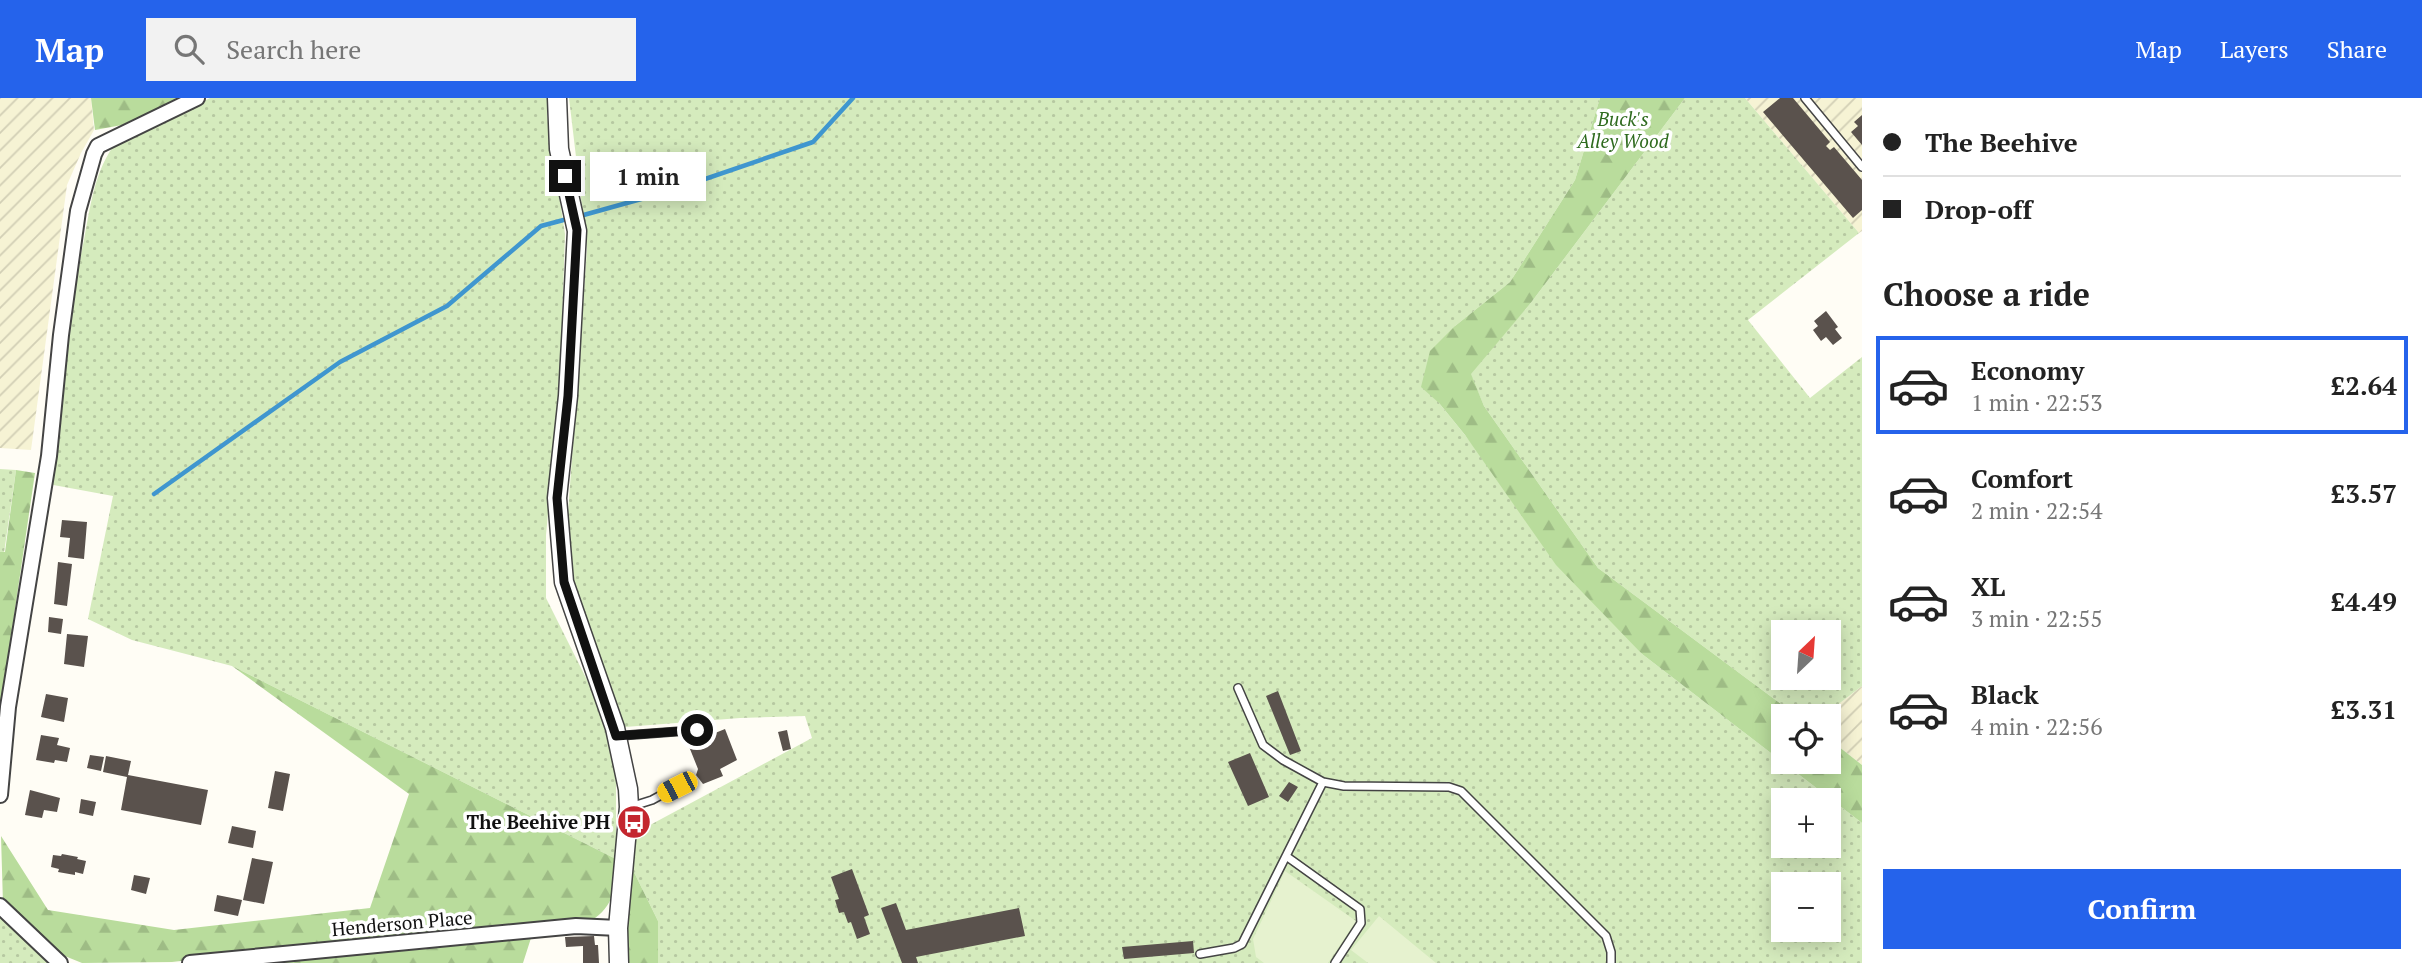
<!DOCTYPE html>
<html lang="en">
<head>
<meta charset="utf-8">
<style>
  :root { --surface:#fff; --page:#f2f2f2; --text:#222; --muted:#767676; --line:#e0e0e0; --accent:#2563eb }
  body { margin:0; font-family:"PT Serif",serif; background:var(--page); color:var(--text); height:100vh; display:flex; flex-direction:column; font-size:26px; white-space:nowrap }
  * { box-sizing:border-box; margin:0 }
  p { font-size:23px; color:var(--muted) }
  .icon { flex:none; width:38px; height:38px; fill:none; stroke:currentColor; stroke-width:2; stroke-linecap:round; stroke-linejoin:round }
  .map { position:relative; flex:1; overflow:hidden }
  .details { display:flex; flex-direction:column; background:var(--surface); width:560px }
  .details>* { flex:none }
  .hud { display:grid; align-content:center; height:154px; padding:0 21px; background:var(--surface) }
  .needle { width:46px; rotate:25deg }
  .fabs { position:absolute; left:1771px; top:522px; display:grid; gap:14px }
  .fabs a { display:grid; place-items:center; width:70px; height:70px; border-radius:0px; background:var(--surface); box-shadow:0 4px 18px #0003; font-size:35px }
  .end { position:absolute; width:32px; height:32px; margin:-16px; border:9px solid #111; background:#fff; box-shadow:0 0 0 4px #fff }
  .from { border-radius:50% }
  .bubble { position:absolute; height:49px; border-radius:0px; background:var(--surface); box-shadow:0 4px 18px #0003; font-size:23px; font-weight:700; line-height:49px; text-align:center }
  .car { position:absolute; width:21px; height:42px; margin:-21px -10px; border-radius:9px; box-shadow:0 0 5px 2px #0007; background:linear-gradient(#f5c518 24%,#345 0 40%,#f5c518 0 76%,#345 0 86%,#f5c518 0) }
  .hud b { display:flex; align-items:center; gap:24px; height:66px; font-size:26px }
  .hud b+b { border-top:2px solid var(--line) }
  .hud i { width:18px; height:18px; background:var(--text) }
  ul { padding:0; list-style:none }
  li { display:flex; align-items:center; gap:21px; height:98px; margin:0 14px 10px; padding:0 7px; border:4px solid transparent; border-radius:0px }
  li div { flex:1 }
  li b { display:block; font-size:26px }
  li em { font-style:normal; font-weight:700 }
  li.current { border-color:var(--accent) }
  li>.icon { width:63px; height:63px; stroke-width:1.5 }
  h2 { padding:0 21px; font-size:32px; line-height:84px }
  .cta { display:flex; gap:14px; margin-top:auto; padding:14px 21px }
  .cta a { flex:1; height:80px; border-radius:0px; background:var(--accent); color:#fff; font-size:28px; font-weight:700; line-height:80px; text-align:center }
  header { display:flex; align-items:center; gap:42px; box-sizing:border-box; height:98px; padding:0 35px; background:var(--accent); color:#fff }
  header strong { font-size:33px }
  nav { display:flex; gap:38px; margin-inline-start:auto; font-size:24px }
  .search { width:490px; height:63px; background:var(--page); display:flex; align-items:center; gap:18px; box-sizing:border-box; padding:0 24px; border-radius:0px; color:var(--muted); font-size:26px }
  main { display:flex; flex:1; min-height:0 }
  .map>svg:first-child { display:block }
  .farmland { fill:url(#farmland-furrows) }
  .grass { fill:url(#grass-dots); fill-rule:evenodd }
  .forest { fill:url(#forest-firs) }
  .pitch { fill:#e6f2cf }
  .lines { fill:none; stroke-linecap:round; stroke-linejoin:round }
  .stream { stroke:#3f96cf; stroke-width:4.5 }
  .building { fill:#5a524d }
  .service-casing { stroke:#444; stroke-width:10 }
  .minor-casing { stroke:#444; stroke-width:18 }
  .tertiary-casing { stroke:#444; stroke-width:21 }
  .service { stroke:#fff; stroke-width:7 }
  .minor { stroke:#fff; stroke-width:14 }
  .tertiary { stroke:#fff; stroke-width:18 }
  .route { stroke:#111; stroke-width:9 }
  .labels { text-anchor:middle; stroke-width:7; stroke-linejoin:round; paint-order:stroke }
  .park-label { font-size:19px; font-style:italic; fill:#2f6b1f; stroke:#fff }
  .poi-label { font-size:19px; font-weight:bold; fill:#111; stroke:#fff; text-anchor:end }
  .street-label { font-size:19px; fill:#111; stroke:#fff }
</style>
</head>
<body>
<header>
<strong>Map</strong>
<div class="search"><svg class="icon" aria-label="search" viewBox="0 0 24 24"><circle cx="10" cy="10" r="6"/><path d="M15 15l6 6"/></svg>Search here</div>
<nav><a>Map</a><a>Layers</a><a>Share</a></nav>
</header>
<main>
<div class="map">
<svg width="1862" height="865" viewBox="0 0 1862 865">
  <defs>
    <pattern id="farmland-furrows" width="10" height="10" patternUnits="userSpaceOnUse" patternTransform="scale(1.75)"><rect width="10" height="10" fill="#f6f3d4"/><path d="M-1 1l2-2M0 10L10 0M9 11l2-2" fill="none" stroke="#d2cfb5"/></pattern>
    <pattern id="grass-dots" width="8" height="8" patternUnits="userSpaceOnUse" patternTransform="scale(1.75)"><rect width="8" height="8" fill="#d5ebbd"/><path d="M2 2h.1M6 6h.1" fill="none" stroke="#b6c8a1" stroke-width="1.8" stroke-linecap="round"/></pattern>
    <pattern id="forest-firs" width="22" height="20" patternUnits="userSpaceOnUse" patternTransform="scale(1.75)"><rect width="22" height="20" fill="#b9dc9c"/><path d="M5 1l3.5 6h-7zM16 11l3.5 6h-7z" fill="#9ebc85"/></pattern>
  </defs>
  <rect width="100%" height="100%" fill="#fffdf5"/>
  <path class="farmland" d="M0,0H91L94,32L81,55L67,87L31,352L0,350Z
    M1745,0H1862V133L1859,135Z
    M1862,588V667L1829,641V618H1823Z"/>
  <path class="grass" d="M210,0H547V18L565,136L560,285L546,437V500L607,622L616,683V761L232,568L132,542L88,521L113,398L48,386C59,305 67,222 84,142C90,110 94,77 112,50Z
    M569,0H1600L1575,82L1510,184L1455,228L1439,305L1642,556L1862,725V865H658V823L632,770L637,734L812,640L805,618L740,620L625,629L593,546L572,479L568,415L587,151ZM1783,702H1829V747H1783ZM1783,786H1829V831H1783Z
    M1685,0H1745L1859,135L1748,222L1810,300L1862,259V588L1823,618H1797L1598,470L1484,308L1470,275L1530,206ZM1783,534H1829V579H1783Z
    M0,371L16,372L4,455L0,454Z
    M0,814L52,865H0Z"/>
  <path class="forest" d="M91,0H181L122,27L95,32Z
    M1600,0H1685L1530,206L1471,276L1484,308L1598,470L1797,618H1783V663H1829V641L1862,667V725L1642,556L1556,467L1465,337L1439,305L1421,289L1430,253L1455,228L1510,184L1575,82Z
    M16,372L35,375L9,552L0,631V454H5Z
    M232,568L616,761C616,785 616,805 595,820L496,827L172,864L82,865L50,852L3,806L1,738L48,812L174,832L370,810L409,696Z
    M632,770L658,823V865H625L624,838Z
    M531,840L523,865H226L403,853Z"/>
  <path class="pitch" d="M1285,773L1356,823L1328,865H1264L1256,859L1253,841Z
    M1379,818L1436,865H1368L1351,852Z"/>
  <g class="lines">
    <path class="stream" d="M580,118L670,93L813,44L853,0
      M154,396L340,264L447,208L541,128L571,120"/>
  </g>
  <path class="building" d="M1780,0H1793L1830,44L1826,48L1830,52L1834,49L1862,82V112L1853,120L1763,14Z
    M1862,17V47L1851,34L1858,28L1854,24Z
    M1826,213L1838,229L1835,231L1842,240L1833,247L1826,239L1821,243L1813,232L1818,228L1814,223Z
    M62,422L87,424L84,461L68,459L70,440L60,439Z
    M58,464L72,466L67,508L54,506Z
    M49,519L63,521L61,536L48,534Z
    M67,536L88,538L84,569L64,566Z
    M1278,593L1301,653L1290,657L1266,598Z
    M46,596L68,600L64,624L41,619Z
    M725,631L737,662L720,671L723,678L703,686L696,677L698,671L688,646Z
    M787,632L791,651L783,653L778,634Z
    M41,637L59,640L57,647L70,650L67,664L55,662L54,665L36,662Z
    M1250,655L1269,699L1248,708L1228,664Z
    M90,657L104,659L101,673L87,670Z
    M106,658L131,663L128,677L208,692L201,727L121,712L127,679L103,674Z
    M275,673L290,676L283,713L268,710Z
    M1289,684L1298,689L1288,704L1279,698Z
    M30,692L60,700L57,714L44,712L42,720L25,717Z
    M81,701L96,704L93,718L79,715Z
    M232,728L256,733L253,750L228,745Z
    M62,756L78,759L77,761L86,763L83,776L75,774V777L58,774L59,771L51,769L53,757L61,758Z
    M252,760L273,764L264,806L243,802Z
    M852,771L869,817L864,819L870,836L857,841L851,824L848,825L844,814L839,815L835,802L839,801L831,779Z
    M134,777L150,780L146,796L131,792Z
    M217,797L242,802L238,818L214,813Z
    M896,805L906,832L1019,810L1025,838L916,859L918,865H902L881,810Z
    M594,838L595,847H598L599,865H583V848L566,849L565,839Z
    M1193,843L1194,855L1124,861L1122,849Z"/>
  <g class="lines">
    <g class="service-casing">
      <path id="service" d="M1805,0L1862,69
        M1238,590L1263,647L1283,662L1323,684L1344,688L1449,689L1461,693L1606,838L1611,854V865
        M617,638L697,632
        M1323,684L1286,758L1360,811L1361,825L1335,865
        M630,709L652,702L687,683
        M1200,856L1234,850L1242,846L1286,758"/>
    </g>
    <g class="minor-casing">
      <path id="minor" d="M0,697L8,609L49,358L61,237L78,113L94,56L98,48L197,0
        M0,808L60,865
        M190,865L576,828L618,830"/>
    </g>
    <g class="tertiary-casing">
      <path id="tertiary" d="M557,0L559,51L577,133L568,298L557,400L564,484L615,630L628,691L629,709L618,830L619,865"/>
    </g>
    <use href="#service" class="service"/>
    <use href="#minor" class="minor"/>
    <use href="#tertiary" class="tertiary"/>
  </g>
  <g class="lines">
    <path class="route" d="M565,78L577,132L568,298L557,400L564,484L616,638L697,632"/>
  </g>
  <defs>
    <g id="bus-disc" transform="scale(1.75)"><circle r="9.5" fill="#c4262e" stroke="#fff"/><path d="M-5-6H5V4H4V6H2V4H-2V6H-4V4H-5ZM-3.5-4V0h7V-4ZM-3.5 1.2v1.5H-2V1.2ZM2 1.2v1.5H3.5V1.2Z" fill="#fff"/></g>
  </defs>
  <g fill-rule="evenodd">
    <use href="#bus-disc" x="634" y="724"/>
  </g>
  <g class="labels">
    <g class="park-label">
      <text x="1623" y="28">Buck's<tspan x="1623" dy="22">Alley Wood</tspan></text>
    </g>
    <g class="poi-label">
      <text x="610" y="731">The Beehive PH</text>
    </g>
    <g class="street-label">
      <text transform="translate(402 825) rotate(-5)" y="7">Henderson Place</text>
    </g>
  </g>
</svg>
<div class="fabs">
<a><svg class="needle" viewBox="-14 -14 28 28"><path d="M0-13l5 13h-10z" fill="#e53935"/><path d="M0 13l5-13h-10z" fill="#767676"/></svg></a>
<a><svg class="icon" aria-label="locate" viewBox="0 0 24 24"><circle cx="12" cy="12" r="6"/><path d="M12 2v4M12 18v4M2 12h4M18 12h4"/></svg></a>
<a>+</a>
<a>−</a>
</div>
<i class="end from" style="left:697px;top:632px"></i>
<i class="end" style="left:565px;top:78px"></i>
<div class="bubble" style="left:590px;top:54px;width:116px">1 min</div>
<i class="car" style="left:677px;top:689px;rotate:243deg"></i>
</div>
<section class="details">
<div class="hud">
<b><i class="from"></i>The Beehive</b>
<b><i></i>Drop-off</b>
</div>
<h2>Choose a ride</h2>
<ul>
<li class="current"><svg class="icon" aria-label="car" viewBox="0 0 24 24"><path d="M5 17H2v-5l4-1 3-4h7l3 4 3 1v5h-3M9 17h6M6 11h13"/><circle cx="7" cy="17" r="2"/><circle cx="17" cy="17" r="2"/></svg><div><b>Economy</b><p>1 min · 22:53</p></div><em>£2.64</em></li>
<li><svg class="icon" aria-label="car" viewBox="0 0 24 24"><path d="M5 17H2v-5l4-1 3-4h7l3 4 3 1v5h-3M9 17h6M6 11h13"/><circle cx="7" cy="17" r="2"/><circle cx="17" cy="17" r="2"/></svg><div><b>Comfort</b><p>2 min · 22:54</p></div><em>£3.57</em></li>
<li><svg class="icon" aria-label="car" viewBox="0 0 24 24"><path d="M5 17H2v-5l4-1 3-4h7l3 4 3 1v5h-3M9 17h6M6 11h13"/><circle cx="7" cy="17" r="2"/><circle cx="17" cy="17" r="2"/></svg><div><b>XL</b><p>3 min · 22:55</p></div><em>£4.49</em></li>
<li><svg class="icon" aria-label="car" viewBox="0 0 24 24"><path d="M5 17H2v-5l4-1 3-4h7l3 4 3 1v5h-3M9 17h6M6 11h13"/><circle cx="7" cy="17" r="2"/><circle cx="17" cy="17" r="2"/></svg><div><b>Black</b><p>4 min · 22:56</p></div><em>£3.31</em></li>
</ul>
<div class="cta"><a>Confirm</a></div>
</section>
</main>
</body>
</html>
